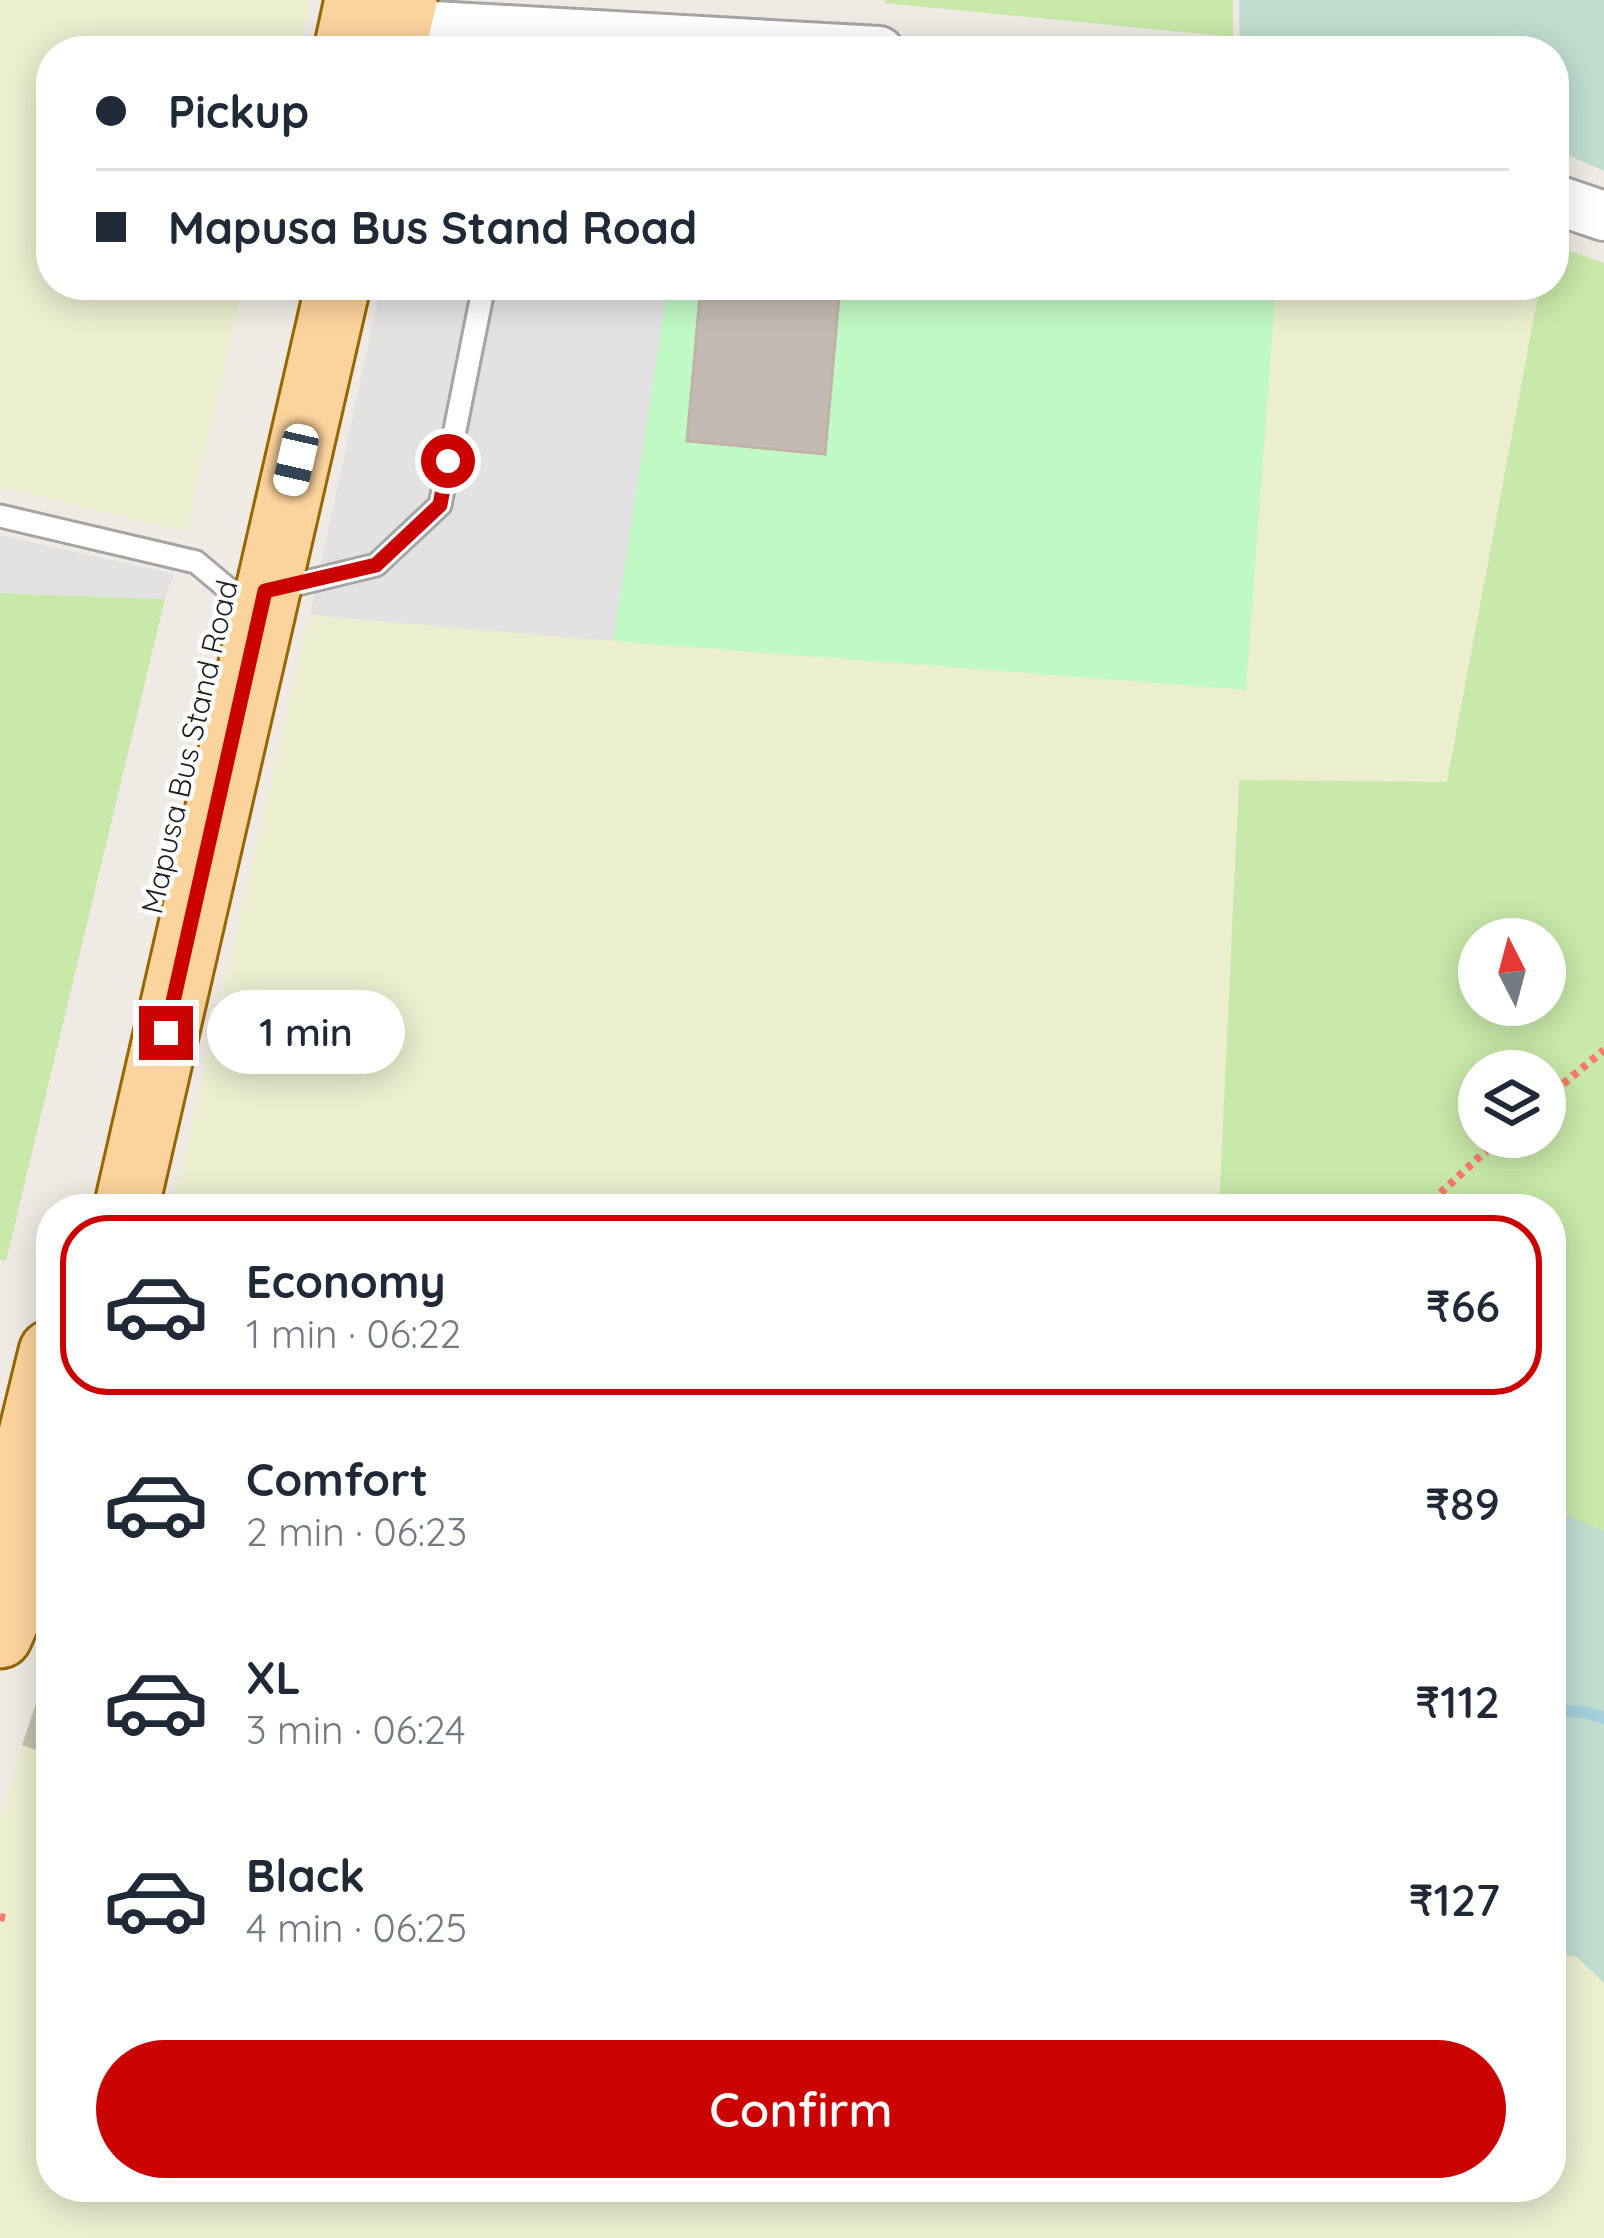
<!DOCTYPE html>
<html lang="en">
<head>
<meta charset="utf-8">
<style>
  :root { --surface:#fff; --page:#f2f2f3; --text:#1f2937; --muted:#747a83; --line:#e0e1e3; --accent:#ca0301 }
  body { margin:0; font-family:Quicksand,sans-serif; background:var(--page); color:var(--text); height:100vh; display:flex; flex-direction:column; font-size:45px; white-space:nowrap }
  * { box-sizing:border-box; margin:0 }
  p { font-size:39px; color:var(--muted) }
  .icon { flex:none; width:66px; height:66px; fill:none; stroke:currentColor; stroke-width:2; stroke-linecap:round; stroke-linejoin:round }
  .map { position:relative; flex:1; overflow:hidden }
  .drawer { position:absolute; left:36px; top:1194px; width:1530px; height:1008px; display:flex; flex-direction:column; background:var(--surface); border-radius:48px; box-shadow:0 6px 30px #0003 }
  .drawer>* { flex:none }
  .banner { position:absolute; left:36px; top:36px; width:1533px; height:264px; border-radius:48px; box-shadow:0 6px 30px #0003; display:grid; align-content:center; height:264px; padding:0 60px; background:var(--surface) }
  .needle { width:78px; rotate:354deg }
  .buttons { position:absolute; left:1458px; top:918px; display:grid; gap:24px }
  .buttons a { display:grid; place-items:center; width:108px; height:108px; border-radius:50%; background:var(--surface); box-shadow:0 6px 30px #0003; font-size:60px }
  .end { position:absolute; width:54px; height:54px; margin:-27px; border:15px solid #ca0301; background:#fff; box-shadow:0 0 0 6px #fff }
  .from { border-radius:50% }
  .bubble { position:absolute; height:84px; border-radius:42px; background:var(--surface); box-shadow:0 6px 30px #0003; font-size:39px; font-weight:600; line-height:84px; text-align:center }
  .car { position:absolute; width:36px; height:72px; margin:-36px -18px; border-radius:15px; box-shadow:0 0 9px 3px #0007; background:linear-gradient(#fff 24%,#345 0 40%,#fff 0 76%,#345 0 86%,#fff 0) }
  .banner b { display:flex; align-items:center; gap:42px; height:114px; font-size:45px }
  .banner b+b { border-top:3px solid var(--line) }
  .banner i { width:30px; height:30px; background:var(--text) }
  ul { padding:21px 0 0; list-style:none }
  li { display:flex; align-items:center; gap:36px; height:180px; margin:0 24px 18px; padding:0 36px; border:6px solid transparent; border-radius:48px }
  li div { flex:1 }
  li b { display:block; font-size:45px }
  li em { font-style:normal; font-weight:600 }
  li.current { border-color:var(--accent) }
  li>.icon { width:108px; height:108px; stroke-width:1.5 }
  .button { display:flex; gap:24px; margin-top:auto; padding:24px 60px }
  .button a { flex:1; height:138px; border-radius:72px; background:var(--accent); color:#fff; font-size:48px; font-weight:600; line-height:138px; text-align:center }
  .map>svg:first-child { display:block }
  .construction { fill:#c3c3af }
  .farmland { fill:#ebeecf }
  .grass { fill:#c8e9a9; fill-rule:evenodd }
  .wetland { fill:#c0ddd0 }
  .park { fill:#c0f9c5 }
  .parking { fill:#e2e2e2 }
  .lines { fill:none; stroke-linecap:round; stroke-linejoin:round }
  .stream { stroke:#a4cfdc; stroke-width:12 }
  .building { fill:#c3bbb3; stroke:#c0b2a6; stroke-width:3 }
  .service-casing { stroke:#a5a5a5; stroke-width:27 }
  .tertiary-casing { stroke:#a5a5a5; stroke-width:54 }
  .primary-casing { stroke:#976601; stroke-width:69 }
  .path { stroke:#f97a6a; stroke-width:8; stroke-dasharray:6 6; stroke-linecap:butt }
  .service { stroke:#fff; stroke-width:21 }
  .tertiary { stroke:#fff; stroke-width:48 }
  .primary { stroke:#fbd39c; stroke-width:63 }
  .route { stroke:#ca0301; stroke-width:15 }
  .labels { text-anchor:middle; stroke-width:9; stroke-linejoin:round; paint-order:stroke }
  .street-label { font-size:30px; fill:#1e1e1e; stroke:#fff }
</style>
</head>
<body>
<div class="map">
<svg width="1604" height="2238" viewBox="0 0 1604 2238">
  <rect width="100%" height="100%" fill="#efebe4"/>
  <path class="construction" d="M51,1658V1756L22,1745Z"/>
  <path class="farmland" d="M0,0H311L299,51H51V285H244L186,532L0,487Z
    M1276,285H1540L1447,783L1239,780L1219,1209H172L310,615L1245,690Z
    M22,1745L51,1756V2187H1551V1953L1577,1957L1604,1983V2238H0V1821Z"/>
  <path class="grass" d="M885,0H1233V37L884,3Z
    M1554,245L1604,263V1531L1551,1509V1209H1219L1239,780L1447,782L1540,285H1554ZM1545,939V1005H1479V939ZM1479,1071H1545V1137H1479Z
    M0,593L165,599L6,1261L0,1260Z"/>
  <path class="wetland" d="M1239,0H1604V171L1554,149V51H1261L1240,46Z
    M1551,1509L1604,1531V1983L1577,1957L1551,1953Z"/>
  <path class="park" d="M668,285H1276L1246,690L613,641Z"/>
  <path class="parking" d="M381,285H668L613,641L310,615Z
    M0,535L174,574L165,599L0,593Z"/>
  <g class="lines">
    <path class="stream" d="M1551,1711L1584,1712L1604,1718"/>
  </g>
  <path class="building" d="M701,285H840L825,454L687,441Z"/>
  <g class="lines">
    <g class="service-casing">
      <path id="service" d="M0,516L196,562L227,588
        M277,589L376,565L440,505L484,285"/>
    </g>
    <g class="tertiary-casing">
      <path id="tertiary" d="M371,17L399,24L879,51
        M1554,199L1604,216"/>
    </g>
    <g class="primary-casing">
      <path id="primary" d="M346,51L357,0
        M393,51L405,0
        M126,1209L338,285
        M0,1560L51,1352
        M0,1636L50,1522"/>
    </g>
    <path class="path" d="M1545,1099L1604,1050
      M1423,1209L1501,1137
      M0,1917L5,1918"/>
    <use href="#service" class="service"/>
    <use href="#tertiary" class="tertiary"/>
    <use href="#primary" class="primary"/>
  </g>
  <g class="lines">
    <path class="route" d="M166,1033L265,591L376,565L440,505L448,461"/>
  </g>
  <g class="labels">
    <g class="street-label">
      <text transform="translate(190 747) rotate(-77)" y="10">Mapusa Bus Stand Road</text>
    </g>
  </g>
</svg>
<div class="buttons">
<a><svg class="needle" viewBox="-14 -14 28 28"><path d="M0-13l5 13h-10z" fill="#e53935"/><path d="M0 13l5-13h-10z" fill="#747a83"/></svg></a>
<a><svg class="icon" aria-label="layers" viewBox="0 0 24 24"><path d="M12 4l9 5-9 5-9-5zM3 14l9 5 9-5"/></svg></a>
</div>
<i class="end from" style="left:448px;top:461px"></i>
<i class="end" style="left:166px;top:1033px"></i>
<div class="bubble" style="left:207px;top:990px;width:198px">1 min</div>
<i class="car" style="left:296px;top:460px;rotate:193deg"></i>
<div class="banner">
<b><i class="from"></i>Pickup</b>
<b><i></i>Mapusa Bus Stand Road</b>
</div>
<section class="drawer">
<ul>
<li class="current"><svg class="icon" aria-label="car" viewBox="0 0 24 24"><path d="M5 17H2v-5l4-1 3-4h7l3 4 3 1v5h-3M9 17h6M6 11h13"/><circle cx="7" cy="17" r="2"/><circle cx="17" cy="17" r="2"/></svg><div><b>Economy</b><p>1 min · 06:22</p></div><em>₹66</em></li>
<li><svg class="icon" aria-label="car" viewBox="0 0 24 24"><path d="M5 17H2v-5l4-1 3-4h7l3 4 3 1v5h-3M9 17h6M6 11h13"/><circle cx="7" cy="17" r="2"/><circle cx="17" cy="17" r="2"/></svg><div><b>Comfort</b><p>2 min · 06:23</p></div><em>₹89</em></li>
<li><svg class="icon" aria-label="car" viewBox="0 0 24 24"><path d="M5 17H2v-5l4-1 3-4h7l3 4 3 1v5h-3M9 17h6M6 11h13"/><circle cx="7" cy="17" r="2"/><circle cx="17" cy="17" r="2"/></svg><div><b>XL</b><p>3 min · 06:24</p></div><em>₹112</em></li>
<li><svg class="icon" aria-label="car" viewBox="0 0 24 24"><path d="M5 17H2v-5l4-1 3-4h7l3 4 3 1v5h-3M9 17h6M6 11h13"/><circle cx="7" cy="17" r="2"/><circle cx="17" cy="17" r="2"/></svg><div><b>Black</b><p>4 min · 06:25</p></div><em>₹127</em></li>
</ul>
<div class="button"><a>Confirm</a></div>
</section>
</div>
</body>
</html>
